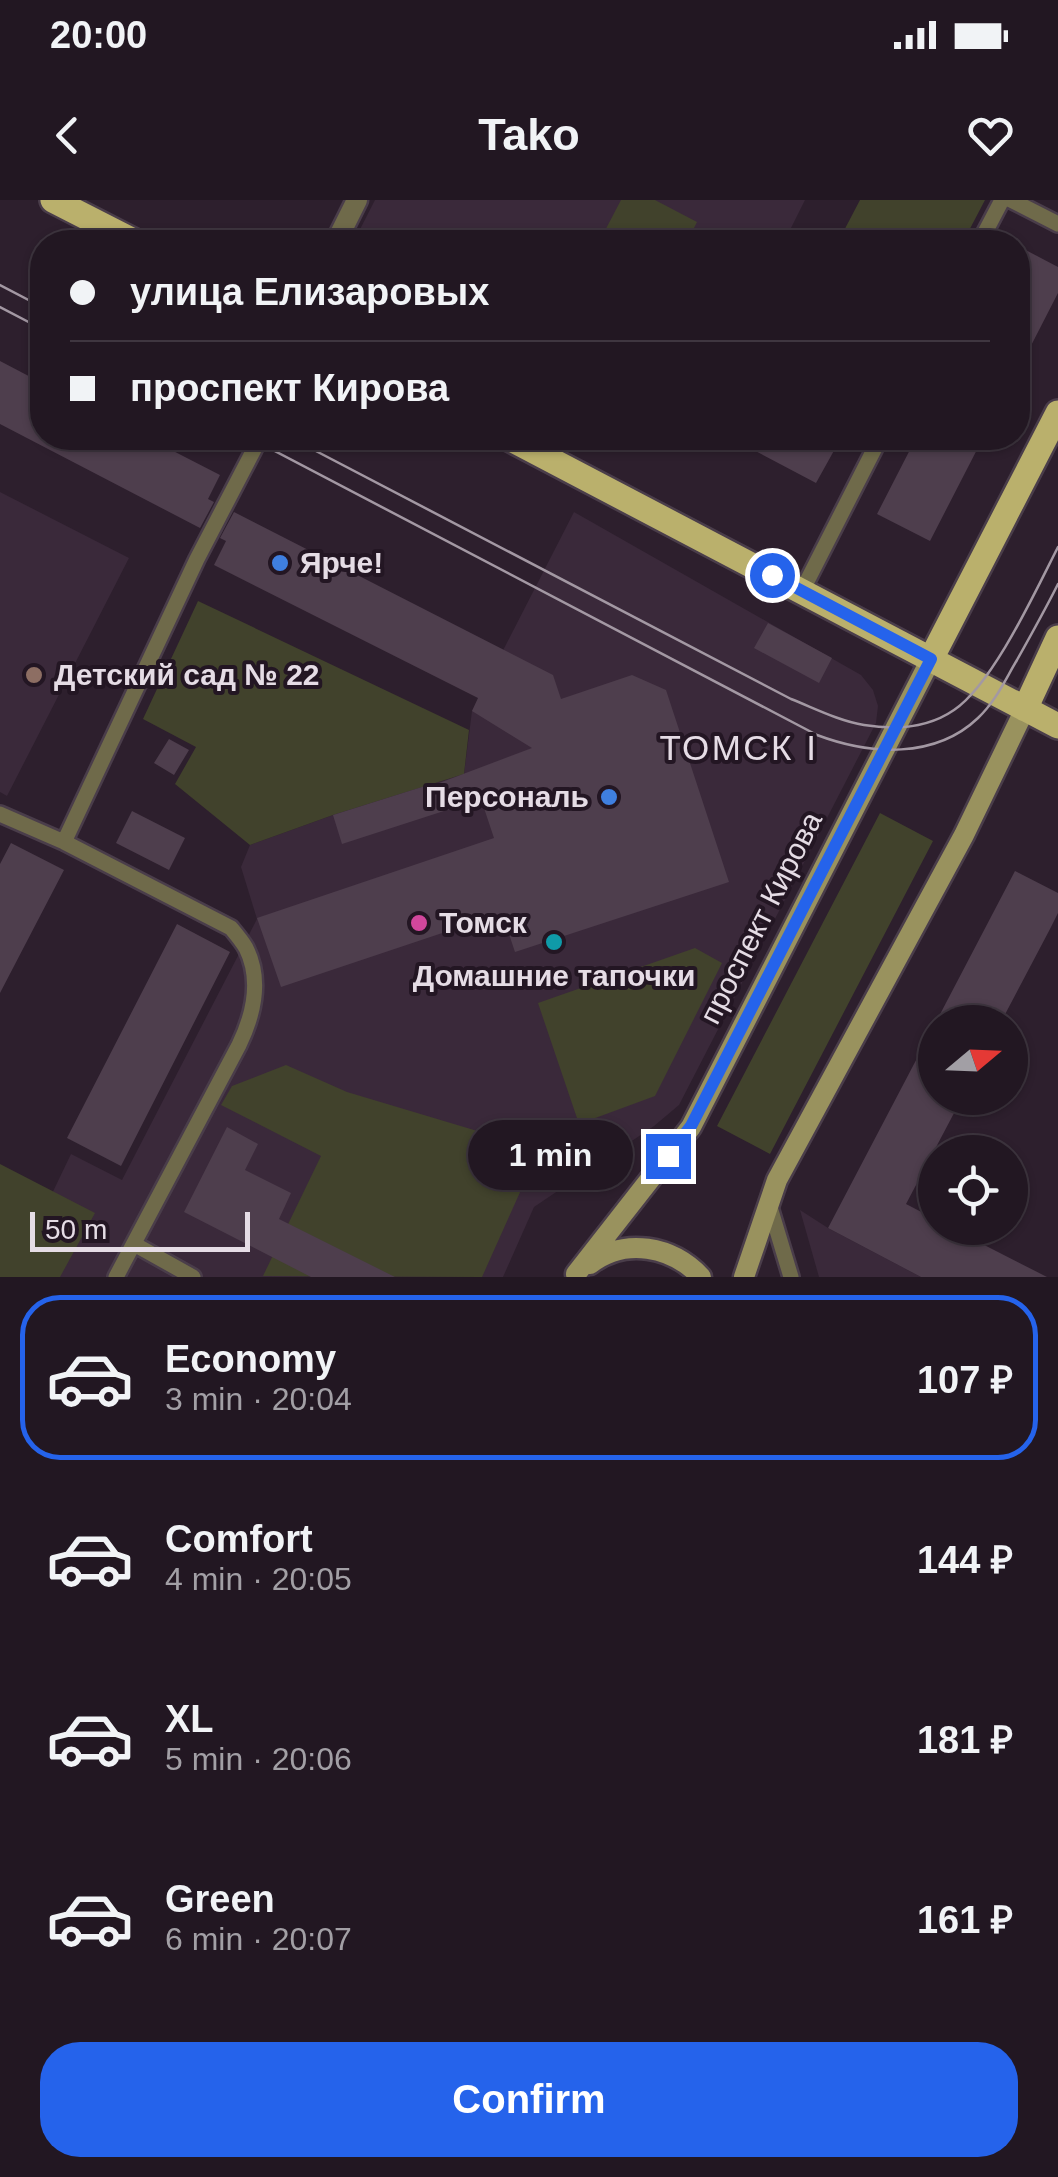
<!DOCTYPE html>
<html lang="en">
<head>
<meta charset="utf-8">
<style>
  :root { --surface:#221722; --page:#2a202a; --text:#f1f3f6; --muted:#a29fa5; --line:#3f3640; --accent:#2563eb }
  body { margin:0; font-family:Arial,sans-serif; background:var(--page); color:var(--text); height:100vh; display:flex; flex-direction:column; font-size:38px; white-space:nowrap }
  * { box-sizing:border-box; margin:0 }
  p { font-size:32px; color:var(--muted) }
  .icon { flex:none; width:55px; height:55px; fill:none; stroke:currentColor; stroke-width:2; stroke-linecap:round; stroke-linejoin:round }
  .map { position:relative; height:1077px; overflow:hidden }
  .side { display:flex; flex-direction:column; background:var(--surface); flex:1 }
  .side>* { flex:none }
  .top-card { position:absolute; left:30px; top:30px; width:1000px; height:220px; border-radius:40px; box-shadow:0 2px 8px #0004,0 0 0 2px var(--line); display:grid; align-content:center; height:220px; padding:0 40px; background:var(--surface) }
  .needle { width:65px; rotate:71deg }
  .controls { position:absolute; left:918px; top:805px; display:grid; gap:20px }
  .controls a { display:grid; place-items:center; width:110px; height:110px; border-radius:50%; background:var(--surface); box-shadow:0 2px 8px #0004,0 0 0 2px var(--line); font-size:50px }
  .scale { position:absolute; left:30px; bottom:25px; width:220px; box-sizing:border-box; padding-left:10px; border:5px solid #e5dce5; border-top:0; font-size:28px; line-height:35px; white-space:nowrap; color:#e5dce5; -webkit-text-stroke:8px #231623; paint-order:stroke }
  .end { position:absolute; width:45px; height:45px; margin:-22px; border:12px solid #2563eb; background:#fff; box-shadow:0 0 0 5px #fff }
  .from { border-radius:50% }
  .bubble { position:absolute; height:70px; border-radius:35px; background:var(--surface); box-shadow:0 2px 8px #0004,0 0 0 2px var(--line); font-size:32px; font-weight:600; line-height:70px; text-align:center }
  .top-card b { display:flex; align-items:center; gap:35px; height:95px; font-size:38px }
  .top-card b+b { border-top:2px solid var(--line) }
  .top-card i { width:25px; height:25px; background:var(--text) }
  ul { padding:18px 0 0; list-style:none }
  li { display:flex; align-items:center; gap:30px; height:165px; margin:0 20px 15px; padding:0 20px; border:5px solid transparent; border-radius:40px }
  li div { flex:1 }
  li b { display:block; font-size:38px }
  li em { font-style:normal; font-weight:600 }
  li.on { border-color:var(--accent) }
  li>.icon { width:90px; height:90px; stroke-width:1.5 }
  .action { display:flex; gap:20px; margin-top:auto; padding:20px 40px }
  .action a { flex:1; height:115px; border-radius:40px; background:var(--accent); color:#fff; font-size:40px; font-weight:600; line-height:115px; text-align:center }
  .status { display:flex; justify-content:space-between; align-items:center; height:70px; padding:0 50px; background:var(--surface); direction:ltr }
  .status svg { height:28px; fill:currentColor }
  header { display:flex; justify-content:space-between; align-items:center; height:130px; padding:0 40px; background:var(--surface); font-size:45px; font-weight:600 }
  .map>svg:first-child { display:block }
  .built { fill:#3a293a }
  .green { fill:#41422c }
  .building { fill:#4e3e4d }
  .lines { fill:none; stroke-linecap:round; stroke-linejoin:round }
  .service-casing { stroke:#4a3d4a; stroke-width:20 }
  .minor-casing { stroke:#4a3d4a; stroke-width:25 }
  .secondary-casing { stroke:#4a3d4a; stroke-width:25 }
  .primary-casing { stroke:#4a3d4a; stroke-width:30 }
  .service { stroke:#6f6a4a; stroke-width:15 }
  .minor { stroke:#6f6a4a; stroke-width:20 }
  .secondary { stroke:#99925e; stroke-width:20 }
  .primary { stroke:#bab06c; stroke-width:25 }
  .tram { stroke:#a398a3; stroke-width:2.5 }
  .route { stroke:#2563eb; stroke-width:12 }
  .shop-dot { fill:#3f7fe0; stroke:#231623; stroke-width:4 }
  .education-dot { fill:#8d6e63; stroke:#231623; stroke-width:4 }
  .hotel-dot { fill:#d1479c; stroke:#231623; stroke-width:4 }
  .culture-dot { fill:#0f9aa8; stroke:#231623; stroke-width:4 }
  .labels { text-anchor:middle; stroke-width:8; stroke-linejoin:round; paint-order:stroke }
  .poi-label { font-size:30px; font-weight:bold; fill:#e5dce5; stroke:#231623; text-anchor:start }
  .street-label { font-size:30px; fill:#e5dce5; stroke:#231623 }
  .quarter-label { font-size:35px; letter-spacing:2.5px; fill:#e5dce5; stroke:#231623 }
</style>
</head>
<body>
<div class="status"><b>20:00</b><svg viewBox="0 0 49 12"><path d="M0 12V9h3v3zM5 12V6h3v6zM10 12V3h3v9zM15 12V0h3v12zM26 1h20v11H26zM47 4h2v5h-2z"/></svg></div>
<header><svg class="icon" aria-label="back" viewBox="0 0 24 24"><path d="M15 5l-7 7 7 7"/></svg>Tako<svg class="icon" aria-label="heart" viewBox="0 0 24 24"><path d="M12 20l-8-8c-3-5 5-10 8-4 3-6 11-1 8 4z"/></svg></header>
<div class="map">
<svg width="1058" height="1077" viewBox="0 0 1058 1077">
  <rect width="100%" height="100%" fill="#2d1f2d"/>
  <path class="built" d="M375,0H805L784,42H775L751,30L745,42H362L355,39Z
    M0,292L129,358L7,596L0,592Z
    M574,312L861,475L873,490L878,506L876,523L679,905L654,926L534,1007L503,1077H12L71,954L122,980L257,719L241,667L250,645L333,615L464,574L472,511Z
    M800,1010L828,1028L921,1077H819Z"/>
  <path class="green" d="M621,0H655L697,22L687,42H599Z
    M860,0H985L963,42H838Z
    M198,401L469,530L464,574L333,615L250,645L175,584L196,547L143,519Z
    M880,613L933,641L770,954L717,926Z
    M695,748L722,763L655,896L579,924L538,803Z
    M286,865L347,892L484,933L521,990L482,1077L263,1076L321,956L221,905L232,886Z
    M0,964L95,1013L60,1077H0Z"/>
  <path class="building" d="M1018,46L1058,67V93L1018,171Z
    M0,161L42,183V238H148L220,275L208,299L214,302L200,328L0,224Z
    M731,238H841L816,283Z
    M916,238H983L930,341L877,314Z
    M234,312L553,475L561,499L632,475L666,490L729,682L515,752L502,713L281,787L257,718L494,638L481,599L342,644L333,615L425,586L426,588L532,548L472,511L478,498L214,365L226,341L220,338Z
    M768,423L832,458L819,483L754,448Z
    M169,539L189,550L174,575L154,563Z
    M132,611L185,638L169,670L116,643Z
    M11,643L64,670L0,793V664Z
    M1015,671L1058,693V713L1050,729L1001,822H936Z
    M177,724L230,752L121,966L67,938Z
    M935,824V898H962L906,1004L935,1019V1028H951L1047,1077H921L828,1028Z
    M227,927L258,944L245,970L291,993L279,1019L395,1077H311L184,1012Z"/>
  <g class="lines">
    <g class="service-casing">
      <path id="service" d="M1011,0L1058,24
        M980,42L1002,0
        M802,391L880,238
        M0,614L64,642L231,728C236,734 242,741 246,748C262,780 253,816 239,845L116,1077
        M64,642L197,359L260,238
        M769,1004L791,1077
        M134,1044L193,1077"/>
    </g>
    <g class="minor-casing">
      <path id="minor" d="M336,42L357,0"/>
    </g>
    <g class="secondary-casing">
      <path id="secondary" d="M590,1064C625,1037 672,1046 701,1077
        M576,1074L691,927L931,459
        M744,1077L777,980L964,635L1025,509"/>
    </g>
    <g class="primary-casing">
      <path id="primary" d="M53,0L135,42
        M509,238L1058,526
        M931,459L1058,213
        M1025,509L1058,438"/>
    </g>
    <use href="#service" class="service"/>
    <use href="#minor" class="minor"/>
    <use href="#secondary" class="secondary"/>
    <use href="#primary" class="primary"/>
    <path class="tram" d="M0,85L42,107
      M0,107L42,129
      M250,238L817,535C870,555 935,559 978,518C996,501 1005,480 1017,460C1031,435 1045,410 1058,384
      M291,238L791,499C814,508 839,521 864,525C895,530 928,528 954,510C993,484 1036,390 1058,347"/>
  </g>
  <g class="lines">
    <path class="route" d="M668,956L691,926L931,459L772,375"/>
  </g>
  <g class="shop-dot">
    <circle cx="280" cy="363" r="10"/>
    <circle cx="609" cy="597" r="10"/>
  </g>
  <circle class="education-dot" cx="34" cy="475" r="10"/>
  <circle class="hotel-dot" cx="419" cy="723" r="10"/>
  <circle class="culture-dot" cx="554" cy="742" r="10"/>
  <g class="labels">
    <g class="poi-label">
      <text x="300" y="373">Ярче!</text>
      <text x="54" y="485">Детский сад № 22</text>
      <text x="589" y="607" text-anchor="end">Персональ</text>
      <text x="439" y="733">Томск</text>
      <text x="554" y="786" text-anchor="middle">Домашние тапочки</text>
    </g>
    <g class="street-label">
      <text transform="translate(761 718) rotate(-63)" y="10">проспект Кирова</text>
    </g>
    <g class="quarter-label">
      <text x="739" y="560">ТОМСК I</text>
    </g>
  </g>
</svg>
<div class="controls">
<a><svg class="needle" viewBox="-14 -14 28 28"><path d="M0-13l5 13h-10z" fill="#e53935"/><path d="M0 13l5-13h-10z" fill="#a29fa5"/></svg></a>
<a><svg class="icon" aria-label="locate" viewBox="0 0 24 24"><circle cx="12" cy="12" r="6"/><path d="M12 2v4M12 18v4M2 12h4M18 12h4"/></svg></a>
</div>
<div class="scale">50 m</div>
<i class="end from" style="left:772px;top:375px"></i>
<i class="end" style="left:668px;top:956px"></i>
<div class="bubble" style="left:468px;top:920px;width:165px">1 min</div>
<div class="top-card">
<b><i class="from"></i>улица Елизаровых</b>
<b><i></i>проспект Кирова</b>
</div>
</div>
<section class="side">
<ul>
<li class="on"><svg class="icon" aria-label="car" viewBox="0 0 24 24"><path d="M5 17H2v-5l4-1 3-4h7l3 4 3 1v5h-3M9 17h6M6 11h13"/><circle cx="7" cy="17" r="2"/><circle cx="17" cy="17" r="2"/></svg><div><b>Economy</b><p>3 min · 20:04</p></div><em>107 ₽</em></li>
<li><svg class="icon" aria-label="car" viewBox="0 0 24 24"><path d="M5 17H2v-5l4-1 3-4h7l3 4 3 1v5h-3M9 17h6M6 11h13"/><circle cx="7" cy="17" r="2"/><circle cx="17" cy="17" r="2"/></svg><div><b>Comfort</b><p>4 min · 20:05</p></div><em>144 ₽</em></li>
<li><svg class="icon" aria-label="car" viewBox="0 0 24 24"><path d="M5 17H2v-5l4-1 3-4h7l3 4 3 1v5h-3M9 17h6M6 11h13"/><circle cx="7" cy="17" r="2"/><circle cx="17" cy="17" r="2"/></svg><div><b>XL</b><p>5 min · 20:06</p></div><em>181 ₽</em></li>
<li><svg class="icon" aria-label="car" viewBox="0 0 24 24"><path d="M5 17H2v-5l4-1 3-4h7l3 4 3 1v5h-3M9 17h6M6 11h13"/><circle cx="7" cy="17" r="2"/><circle cx="17" cy="17" r="2"/></svg><div><b>Green</b><p>6 min · 20:07</p></div><em>161 ₽</em></li>
</ul>
<div class="action"><a>Confirm</a></div>
</section>
</body>
</html>
